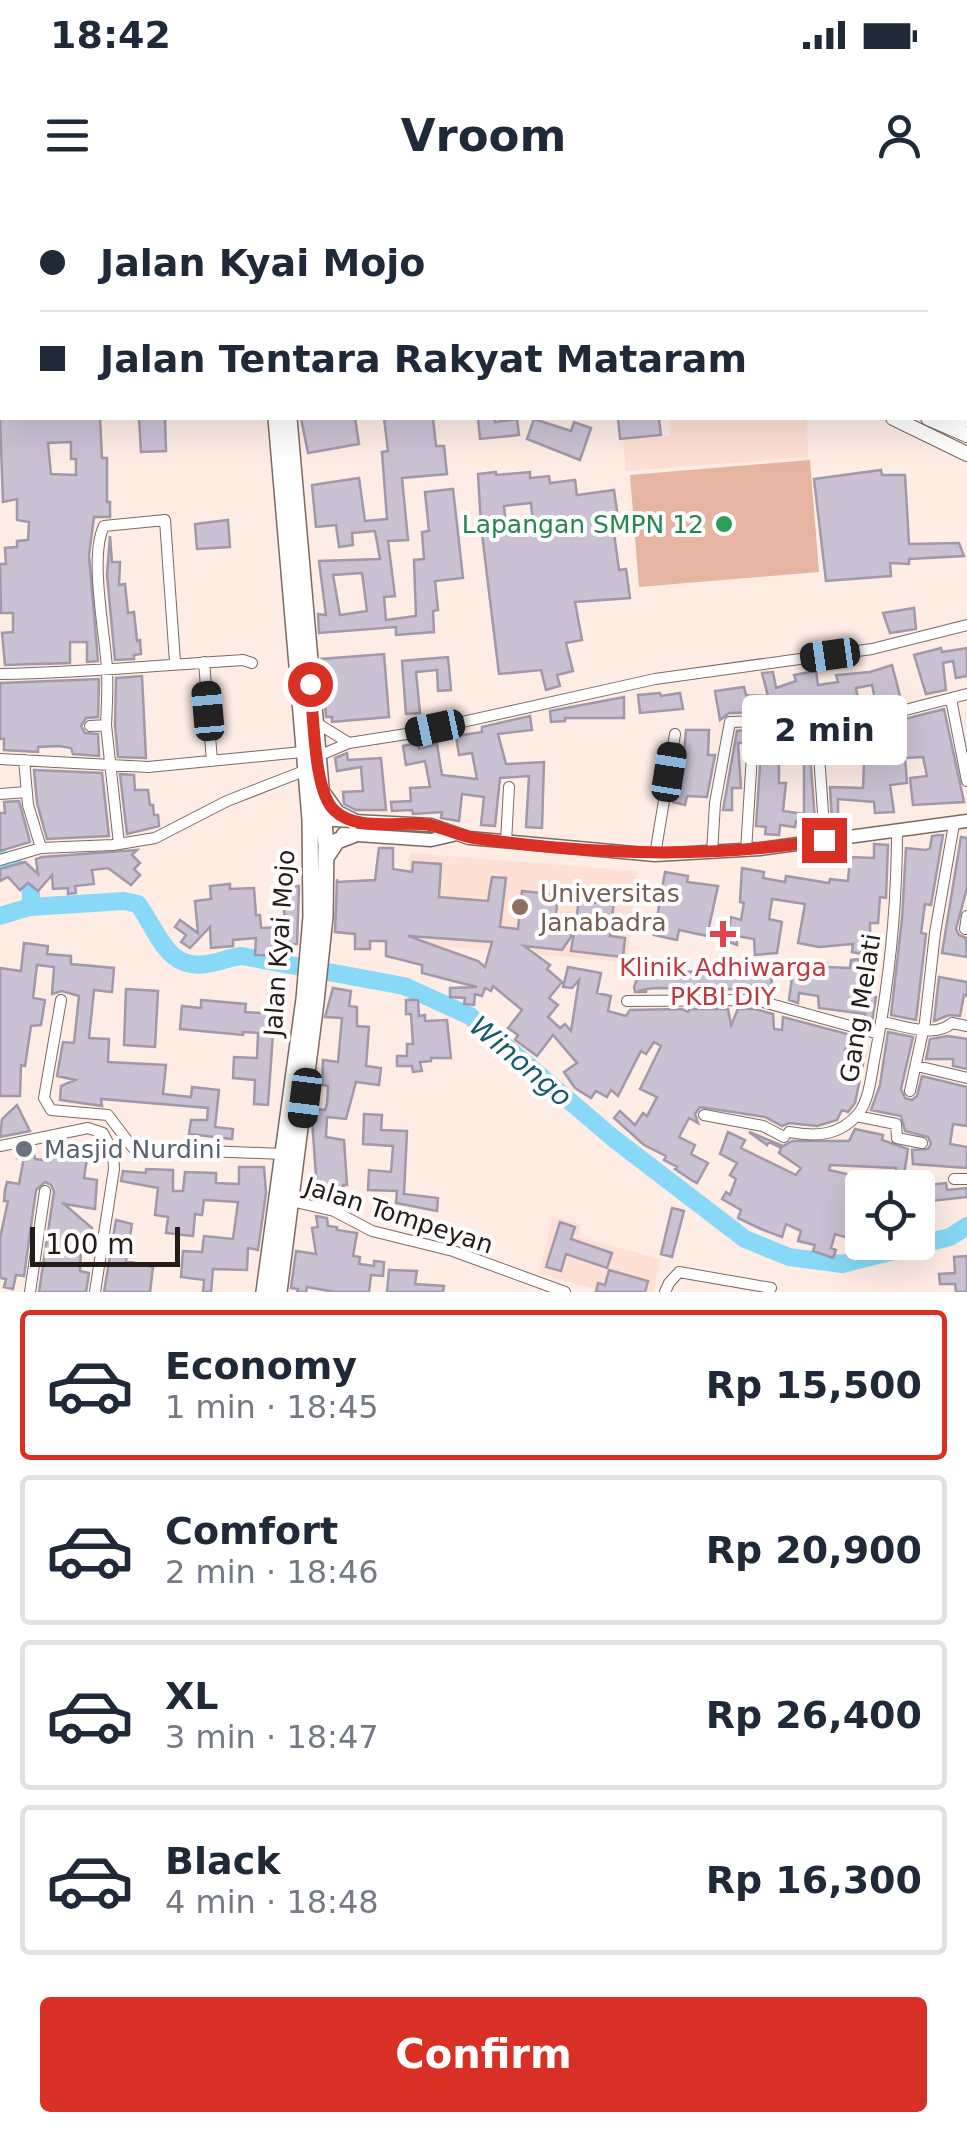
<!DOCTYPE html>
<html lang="en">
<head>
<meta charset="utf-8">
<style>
  :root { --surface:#fff; --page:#f2f2f3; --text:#1f2937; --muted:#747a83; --line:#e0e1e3; --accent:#d93025 }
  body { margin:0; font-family:"DejaVu Sans",sans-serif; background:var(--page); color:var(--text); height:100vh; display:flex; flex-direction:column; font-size:38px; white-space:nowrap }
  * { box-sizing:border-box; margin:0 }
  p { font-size:32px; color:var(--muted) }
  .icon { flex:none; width:55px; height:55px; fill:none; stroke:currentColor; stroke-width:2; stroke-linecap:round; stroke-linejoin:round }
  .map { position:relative; height:1092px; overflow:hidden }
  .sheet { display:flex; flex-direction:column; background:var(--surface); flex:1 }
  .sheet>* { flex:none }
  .hud { position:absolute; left:0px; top:0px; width:968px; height:220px; box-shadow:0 10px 40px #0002; display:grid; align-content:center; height:220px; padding:0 40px; background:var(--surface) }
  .fabs { position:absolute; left:845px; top:970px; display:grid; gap:20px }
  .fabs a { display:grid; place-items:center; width:90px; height:90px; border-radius:10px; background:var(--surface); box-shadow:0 10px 40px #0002; font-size:50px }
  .scale { position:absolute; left:30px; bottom:25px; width:150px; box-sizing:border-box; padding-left:10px; border:5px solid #241c19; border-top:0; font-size:28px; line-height:35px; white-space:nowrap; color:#241c19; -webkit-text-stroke:8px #fefefe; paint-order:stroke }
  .end { position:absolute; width:45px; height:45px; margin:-22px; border:12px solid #d93025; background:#fff; box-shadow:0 0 0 5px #fff }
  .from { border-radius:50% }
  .bubble { position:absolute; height:70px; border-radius:10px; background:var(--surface); box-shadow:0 10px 40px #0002; font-size:32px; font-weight:700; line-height:70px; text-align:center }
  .car { position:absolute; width:30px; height:60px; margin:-30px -15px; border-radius:12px; box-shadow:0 0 8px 2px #0007; background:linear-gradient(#222 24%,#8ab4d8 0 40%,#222 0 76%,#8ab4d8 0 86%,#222 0) }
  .hud b { display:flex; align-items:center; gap:35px; height:95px; font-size:38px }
  .hud b+b { border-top:2px solid var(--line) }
  .hud i { width:25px; height:25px; background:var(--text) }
  ul { padding:18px 0 0; list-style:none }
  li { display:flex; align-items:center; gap:30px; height:150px; margin:0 20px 15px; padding:0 20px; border:5px solid var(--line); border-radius:10px }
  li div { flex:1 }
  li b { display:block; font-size:38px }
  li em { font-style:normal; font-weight:700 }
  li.current { border-color:var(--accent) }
  li>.icon { width:90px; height:90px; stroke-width:1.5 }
  .cta { display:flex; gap:20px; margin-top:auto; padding:20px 40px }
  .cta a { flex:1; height:115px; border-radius:10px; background:var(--accent); color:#fff; font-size:40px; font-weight:700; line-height:115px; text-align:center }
  .status { display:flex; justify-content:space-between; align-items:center; height:70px; padding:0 50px; background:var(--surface); direction:ltr }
  .status svg { height:28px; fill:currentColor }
  header { display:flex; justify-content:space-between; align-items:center; height:130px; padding:0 40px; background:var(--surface); font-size:45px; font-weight:700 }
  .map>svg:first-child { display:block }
  .built { fill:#fee0d4 }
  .garden { fill:#e6b5a2 }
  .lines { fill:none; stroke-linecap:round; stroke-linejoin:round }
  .river { stroke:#87d9f7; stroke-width:18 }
  .building { fill:#cac1d3; stroke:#a198a9; stroke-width:2.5; fill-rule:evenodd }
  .pedestrian-casing { stroke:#7c6962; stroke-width:10 }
  .minor-casing { stroke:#7c6962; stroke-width:12 }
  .tertiary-casing { stroke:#7c6962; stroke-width:15 }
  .secondary-casing { stroke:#7c6962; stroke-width:16 }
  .primary-casing { stroke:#7c6962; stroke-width:18 }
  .pedestrian { stroke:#fff; stroke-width:8 }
  .minor { stroke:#fff; stroke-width:10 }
  .tertiary { stroke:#fff; stroke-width:12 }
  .secondary { stroke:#fff; stroke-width:14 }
  .primary { stroke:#fff; stroke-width:15 }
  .route { stroke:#d93025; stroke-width:12 }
  .leisure-dot { fill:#2e9e5b; stroke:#fefefe; stroke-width:4 }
  .education-dot { fill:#8d6e63; stroke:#fefefe; stroke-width:4 }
  .health-dot { fill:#e0444e; stroke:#fefefe; stroke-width:4 }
  .worship-dot { fill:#6b7280; stroke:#fefefe; stroke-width:4 }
  .labels { text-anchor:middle; stroke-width:8; stroke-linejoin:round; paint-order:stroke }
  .leisure-label { font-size:25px; fill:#27864d; stroke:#fefefe; text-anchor:end }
  .education-label { font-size:25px; fill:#785e54; stroke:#fefefe; text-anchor:start }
  .street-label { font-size:25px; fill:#241c19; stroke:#fefefe }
  .health-label { font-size:25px; fill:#be3a42; stroke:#fefefe }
  .worship-label { font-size:25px; fill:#5b616d; stroke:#fefefe; text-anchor:start }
  .water-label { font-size:28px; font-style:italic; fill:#175a6e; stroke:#fefefe }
</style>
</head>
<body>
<div class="status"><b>18:42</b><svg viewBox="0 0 49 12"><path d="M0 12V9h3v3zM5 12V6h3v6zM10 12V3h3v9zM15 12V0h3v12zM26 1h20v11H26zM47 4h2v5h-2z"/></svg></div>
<header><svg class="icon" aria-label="menu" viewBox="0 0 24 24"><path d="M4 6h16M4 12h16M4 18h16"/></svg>Vroom<svg class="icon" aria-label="person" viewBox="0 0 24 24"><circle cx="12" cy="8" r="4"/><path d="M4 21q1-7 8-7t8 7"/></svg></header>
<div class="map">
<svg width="967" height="1092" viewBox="0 0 967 1092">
  <rect width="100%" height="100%" fill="#feece5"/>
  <path class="built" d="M669,218H807L808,257L626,271L623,239L670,236Z
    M410,653L637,671L627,762L404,743Z
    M553,1016L581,1024L578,1037L661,1059L653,1092H608L539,1074Z"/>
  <path class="garden" d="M810,260L819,372L639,387L630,275Z"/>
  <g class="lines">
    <path class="river" d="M0,658C22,668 35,683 30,707
      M0,716L30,707L124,701L138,704C158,731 167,774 212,763C223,761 230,757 242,756L404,786L470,816L613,938L745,1039L789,1057L842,1064L950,1037L967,1026"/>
  </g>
  <path class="building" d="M0,218H100L102,258H107V302H110V317H94L89,355L98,461L87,462V442H70V463L5,465L2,433L13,432V413H1L0,364H6L5,348L17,347V341L28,340L29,322L17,320V299L3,302ZM71,242V259H76V275L51,274L48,243Z
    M139,218H165L166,251L141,252Z
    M301,218H355L359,244L308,253Z
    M384,218H433L436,246H444L447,274L402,278L408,340L388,341L395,396L384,397L386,420L416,416L414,360L424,359L422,332L429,331L425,292L453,289L463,378L435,381L438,410L433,411L434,432L396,435V427L319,433L318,414L326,415L319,361L380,359L375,331L352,333L353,345L339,347L336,325L316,327L312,285L359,278L365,321L387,319L382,252L388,251ZM362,373L367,411L340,415L333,375Z
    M478,218H494L495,222L517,219L519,235L480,239Z
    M618,218H659L661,235L620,239Z
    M534,219L571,231L574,222L591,228L580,260L527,239Z
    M881,270L882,275H905L909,344L959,343L964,356L909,359V364L890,363L891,376L826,381L814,279Z
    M496,272V275L530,272V278L549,276L550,283L575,280L577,295L614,290L619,325L613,326L619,370L626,369L630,398L575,402L582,440L566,443L573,471L557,475L560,486L546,490L541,470L499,474L481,326L478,274ZM531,303L533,324L506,327L504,306Z
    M228,320L230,347L197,349L195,324Z
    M110,336L112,362H120L119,385L125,384L128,413L134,412L137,441L140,440L141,454L134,455V459L115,460L107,375Z
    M914,408L916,429L890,433L883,413Z
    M941,448L942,452L967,448V476L956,478L953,461L943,463L946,490L926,494L914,455Z
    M384,454L389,517L332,522V517H326L321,459Z
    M448,457L451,490L438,491L437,470L416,472L420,513L406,514L402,461Z
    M892,465L900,496L875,499L872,485L856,488L858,498L841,504L843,510L804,513L788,512L787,506H766V512L729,513L720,520L715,491L744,487L746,495L768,496L762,473L773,472L776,488L796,481L794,475L816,471L818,485L838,482L836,475L870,472Z
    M142,476L146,558L118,557L115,525L116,478Z
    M99,479L98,517L86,518L81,526L85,533L98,534L99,556L73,554L71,548L59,546L38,547V552L4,550V539H0V483Z
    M660,493L661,496L680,493L683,509L640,513L638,495Z
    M624,497V518H565V521L551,522L550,511Z
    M944,509L964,602L913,605L910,578L927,576L923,557L905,558L907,583L890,585L894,612L875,613L874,602L838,599V621H832L830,587L863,588L864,563H846V553H872L869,528Z
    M530,516L532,530L498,534L506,564L544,562L542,628L526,627L529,576L500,578L495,626L481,625L484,597L462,594L459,621L441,618L442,612L413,614L412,610L392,611L391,602L411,601L410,588L430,587L425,561L406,565L403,546L417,543L419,549L437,544L442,575L477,579L472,553L459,555L456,536L482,532V527Z
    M792,529L795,549H801V554H810L815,621H796L795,627L780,625L779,635L765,634L766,627L756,626L762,535L766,534L765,530ZM779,560L804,561V614L783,611L786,583H779Z
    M686,530H709L708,555H715L707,597L687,596L685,605L673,602L679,564L683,565Z
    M745,530L744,543H738L741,588H732V610H723L737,531Z
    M347,553L348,560L381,558L386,610H356L344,604L343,592L363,591L361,567L337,571L335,558Z
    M34,570L102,573L109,636L47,639L37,603Z
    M120,574L134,575L135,590H148L150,605H153L154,615H158L159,626L127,634Z
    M19,601L30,642L0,651V613H5L4,602Z
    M940,635H943L931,705L925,704L921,733L926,734L916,820L891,815L902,719L906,648L926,650L930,648L932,636Z
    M961,637L967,638V688L956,729L959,735L966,738L967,757L942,753Z
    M874,644L888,645L886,698L880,697L878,723H870V744H862L861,754L852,752L853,744L819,747L798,743L805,704L772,699L769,719L782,722L777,753L755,755L754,739L737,736V745L726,741L731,717L741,720L744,703L740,702L742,668L764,672L763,678L785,682L786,676L829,683L830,679L848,681L850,657L874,658Z
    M379,648H393V669L412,672L413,662L441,664L439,697L488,701L492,677L506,678L500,727L518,729L522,691L558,695L554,733L573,734L562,750L524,746L550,765L547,769L562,782L549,798L558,805L548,817L560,828L565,824L571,831L579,780L572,788L563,787L568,767L601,773L597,793L611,796L608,811L626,816L630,810L682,809L688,812L690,809H728L731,825L738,809H755L773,814L774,829L782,830L783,817L851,835L845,850L865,854L855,903L848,912L842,910L837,920L817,926L789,923L782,926L765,917L700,907L695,914L698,923L689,918L679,937L695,945L691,954L708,963L697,983L691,980L675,969L677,967L664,960L666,956L644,945L614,918L620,911L635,925L643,913L647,916L657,897L640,889L661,846L654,842L646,854L641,851L618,896L611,890L607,897L596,891L591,898L575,888L564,872L577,863L553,835L537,856L515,840L518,835L508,828L522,810L493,786L491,791L485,788L482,796L475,794L474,805L464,804L465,798L450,797V788L477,787L422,773V765L386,756V741H370V749H355V734L335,732L337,679V682L375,680ZM408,736L492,742L485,767L478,761Z
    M137,650L132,655L140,663L134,669L140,675L131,685L108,668L92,670L94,684L75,686L76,693L68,694V688L53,689L52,675L38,691L28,683L20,690L8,677L0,681V669L25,662L38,674L36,659L42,657Z
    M665,672L688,676L687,682L718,686L707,736L679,730L677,740L654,735Z
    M230,684V689L254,688L256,715H260L261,728L285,727L283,687L299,686L297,744L290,745V756L255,755L256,738L233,740V746L211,748L210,727L190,748L181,742L186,735L175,727L180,720L198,733L195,701L211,699L210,686Z
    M600,691L615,692L610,736L625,738L623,757L571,751L579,701L598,703Z
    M24,743L48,746L47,754L71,756V764L114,768L112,792L94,790L89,838L109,839L108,862L166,865L163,894L191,897L192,887L219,890L215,927L233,929L232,939L189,934L191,920H207L208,908L101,899L102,906L60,900L61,886L75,880L57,876L63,842L74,843L79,796L62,791L52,794L54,767L37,765L33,798L45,800L41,825L31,826L25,866L21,865L20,896H0V768L21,771Z
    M861,759L860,769H865L864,795L876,797L872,822L865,821V814L819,808L818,796L799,793L798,803L789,800L792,778H787L788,768L803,769V766L810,767V763L821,762L827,763V767L850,768L851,760Z
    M771,770L772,790L654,788L642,790L647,792H635L634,787L638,776L676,774V772Z
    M939,777L967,782V796L964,795L960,816L949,815L934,821Z
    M333,788L351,791L349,806L357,807V826L369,827L366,866L381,868L379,885L356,882L346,919L327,917L326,937L344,940L347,985H343L345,998L327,1000L309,996V990H317L312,919H316V909L325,910L327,904L328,886L322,885L323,860L338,862L342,818L325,817Z
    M126,789L158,791L155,847L124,845Z
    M201,800L246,804L245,812L278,814L276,834H273L268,905L254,904L255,880L233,878L234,857L257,858L258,833L243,832V835L180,829L182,806L201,808Z
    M406,800H418L419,816L425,815V821L447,820L451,858H431V861L420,862L422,871L413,872L412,866H397V856H407V844H413L411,814H406Z
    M888,832L913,837L901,889L905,898L912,900L917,896L922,876L967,887V926L953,924L950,944L967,947V968L913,964L912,950L928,949L931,944L928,937L905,931L901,916L871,910L880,885Z
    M948,836L967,839V869L953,866V859H926L930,839Z
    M17,905L30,931L0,937L2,919Z
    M364,914L382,915L381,930L407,931L404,994L438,998L437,1011L396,1003L397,991L368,990L369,970L391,972L393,946L363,944Z
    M855,929L883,935L882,940L908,949L902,988H896V968L830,965L829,970L890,984V988H862L857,1005L862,1006V1042L835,1034L831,1048L836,1050L833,1058L813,1051L815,1045L798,1041L801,1031L786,1024L782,1037L761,1029L738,1018L741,1010L722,999L726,992L730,995L736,979L730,975L737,963L720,954L728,932L745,940L741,948L796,975L801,968L779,953L781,948L769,942L767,945L749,932L783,946L792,941H849Z
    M61,942L89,945L84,978L97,980L95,1009L64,1004L92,1028L91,1046L81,1049L80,1071L89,1073L86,1092H39L54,992L51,985L45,982L36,990L24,1076L16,1075L13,1089L4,1087L6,1079L0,1078V1038L8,1001H4L5,990L7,982L19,984L24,957L17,958L15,952L33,948L35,959L51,961L53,944Z
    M239,967H264L266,993L258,1050L248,1048L247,1070L213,1069L211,1092H203L204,1080L181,1077L183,1051L202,1052L204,1036L233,1039L238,1002L204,1000L202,1015L195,1014L193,1036L166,1033L168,1017L155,1015L158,988L121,981L123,971L146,973V969L173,970V991H183L185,972L216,973V983L239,984Z
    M926,981L927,985L946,983L947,990L967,988V997L930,1001L932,1019L918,1020V982Z
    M672,1008L684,1011L672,1057L661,1054Z
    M316,1016L327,1018L328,1026L337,1027V1030L357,1033L353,1056L360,1057L359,1064L374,1066V1061L384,1062L383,1076L371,1075L369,1092H335L307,1087L306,1092H297L298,1089L291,1088L296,1051L316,1054L312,1028L318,1027Z
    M116,1020L132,1024L126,1061L153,1067L150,1092H104Z
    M560,1022L575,1027L571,1039L612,1053L607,1068L566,1054L561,1071L546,1067Z
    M967,1056V1092H956L955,1084H940L939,1074L955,1073L954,1057Z
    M389,1070L417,1071L415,1084L444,1086L443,1092H387Z
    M609,1070L648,1081L645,1092H596L598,1083L605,1085Z"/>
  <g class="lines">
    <g class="pedestrian-casing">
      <path id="pedestrian" d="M950,218L967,223"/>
    </g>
    <g class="minor-casing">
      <path id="minor" d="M28,0V2
        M134,0L135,2
        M486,0V2
        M538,0V2
        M504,2L531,0
        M718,2V0
        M965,117H967
        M965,148H967
        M204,462L212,561
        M0,474C81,473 162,465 243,460L252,463
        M951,499L967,581
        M315,522L349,543
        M106,525C107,506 108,487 107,469C105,433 89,356 104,326L165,320L175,462
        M90,526L106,525L119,644
        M816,533L967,494
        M318,556L349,543L413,533L655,479L872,449L967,425
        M0,559L148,567L302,552
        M24,560L28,605L41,648
        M0,594L27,592
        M506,642L509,587
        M746,651L754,522
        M712,653L715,603L730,522L797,520L811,525L818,541L825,641
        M655,655L675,534
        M0,660L41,648L113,645L155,638L227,601L304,571
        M965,729L967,716
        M61,800L44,898L51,910L108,915L133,948L283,954
        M627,801L756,800L879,834
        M881,822C904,825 934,839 952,823L967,826
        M917,866L967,878
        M910,891L925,822L935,733L954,624
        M704,915L763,926L784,937
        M856,916L896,924L897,938L922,943
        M789,932C816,937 840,936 859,913C869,899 871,878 874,861C889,785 897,709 897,631
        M0,946L88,928L103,933L113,952L114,969L95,1092
        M954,979H967
        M287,1000L334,1011L372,1031L453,1051L565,1092
        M30,1092L45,991
        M665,1092L669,1083L679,1072L771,1088"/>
    </g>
    <g class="tertiary-casing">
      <path id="tertiary" d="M961,2V0
        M315,619L431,625L469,638L655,655L760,649L967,621
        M343,634L431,640L453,635"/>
    </g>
    <g class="secondary-casing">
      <path id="secondary" d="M893,218L967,254
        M928,218L967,235"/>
    </g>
    <g class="primary-casing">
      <path id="primary" d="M250,0V2
        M261,0L262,2
        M0,166H2
        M0,177H2
        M324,595L337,613L353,621
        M327,656L337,641L353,635
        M264,1092L304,799L311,717L310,619L276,218
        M279,1092L316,802L325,717L326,645L289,218"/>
    </g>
    <use href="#pedestrian" class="pedestrian"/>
    <use href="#minor" class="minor"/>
    <use href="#tertiary" class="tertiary"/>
    <use href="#secondary" class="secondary"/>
    <use href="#primary" class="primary"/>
  </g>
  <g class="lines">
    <path class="route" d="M310,484C314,513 313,590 334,610C357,633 401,620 430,625C445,628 459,636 474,638C591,655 707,659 824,640"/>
  </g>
  <circle class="leisure-dot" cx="724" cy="324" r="10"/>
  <circle class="education-dot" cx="520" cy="707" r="10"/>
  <path class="health-dot" d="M718 719h10v10h10v10h-10v10h-10v-10h-10v-10h10z"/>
  <circle class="worship-dot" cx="24" cy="949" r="10"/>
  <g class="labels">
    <g class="leisure-label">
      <text x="704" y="333">Lapangan SMPN 12</text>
    </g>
    <g class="education-label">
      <text x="540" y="702">Universitas<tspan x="540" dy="29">Janabadra</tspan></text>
    </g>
    <g class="street-label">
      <text transform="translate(279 743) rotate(-86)" y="9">Jalan Kyai Mojo</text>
      <text transform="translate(860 808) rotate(-81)" y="9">Gang Melati</text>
      <text transform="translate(399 1015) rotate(18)" y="9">Jalan Tompeyan</text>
    </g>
    <g class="health-label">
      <text x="723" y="776">Klinik Adhiwarga<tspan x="723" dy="29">PKBI DIY</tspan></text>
    </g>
    <g class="worship-label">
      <text x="44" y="958">Masjid Nurdini</text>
    </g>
    <g class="water-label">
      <text transform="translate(521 861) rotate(40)" y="10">Winongo</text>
    </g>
  </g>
</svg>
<div class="fabs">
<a><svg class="icon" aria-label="locate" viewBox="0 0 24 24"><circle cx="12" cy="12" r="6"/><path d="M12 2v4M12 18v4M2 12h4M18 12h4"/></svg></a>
</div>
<div class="scale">100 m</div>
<i class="end from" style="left:310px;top:484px"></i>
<i class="end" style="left:824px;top:640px"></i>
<div class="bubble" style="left:742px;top:495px;width:165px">2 min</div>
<i class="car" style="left:830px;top:455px;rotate:262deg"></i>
<i class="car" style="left:208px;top:511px;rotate:355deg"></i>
<i class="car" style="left:435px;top:528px;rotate:258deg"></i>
<i class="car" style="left:669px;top:572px;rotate:9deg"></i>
<i class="car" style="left:305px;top:898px;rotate:187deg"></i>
<div class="hud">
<b><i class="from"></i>Jalan Kyai Mojo</b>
<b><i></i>Jalan Tentara Rakyat Mataram</b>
</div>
</div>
<section class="sheet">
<ul>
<li class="current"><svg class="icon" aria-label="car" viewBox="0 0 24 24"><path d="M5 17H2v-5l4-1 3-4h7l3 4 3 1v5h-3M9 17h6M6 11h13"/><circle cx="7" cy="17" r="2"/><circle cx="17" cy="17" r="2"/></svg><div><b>Economy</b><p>1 min · 18:45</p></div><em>Rp 15,500</em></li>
<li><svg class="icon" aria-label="car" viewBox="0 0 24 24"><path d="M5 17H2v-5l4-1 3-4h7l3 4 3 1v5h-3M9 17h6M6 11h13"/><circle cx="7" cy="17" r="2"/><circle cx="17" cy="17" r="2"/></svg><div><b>Comfort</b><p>2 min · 18:46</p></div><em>Rp 20,900</em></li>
<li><svg class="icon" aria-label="car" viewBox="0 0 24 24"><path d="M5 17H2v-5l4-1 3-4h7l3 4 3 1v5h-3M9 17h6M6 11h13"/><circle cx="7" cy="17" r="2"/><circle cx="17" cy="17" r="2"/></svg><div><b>XL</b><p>3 min · 18:47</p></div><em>Rp 26,400</em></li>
<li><svg class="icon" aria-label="car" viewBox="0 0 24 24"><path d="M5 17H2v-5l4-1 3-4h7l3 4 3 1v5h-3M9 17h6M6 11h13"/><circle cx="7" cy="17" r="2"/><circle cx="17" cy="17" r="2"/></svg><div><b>Black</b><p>4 min · 18:48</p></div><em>Rp 16,300</em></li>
</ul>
<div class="cta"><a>Confirm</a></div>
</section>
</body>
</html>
